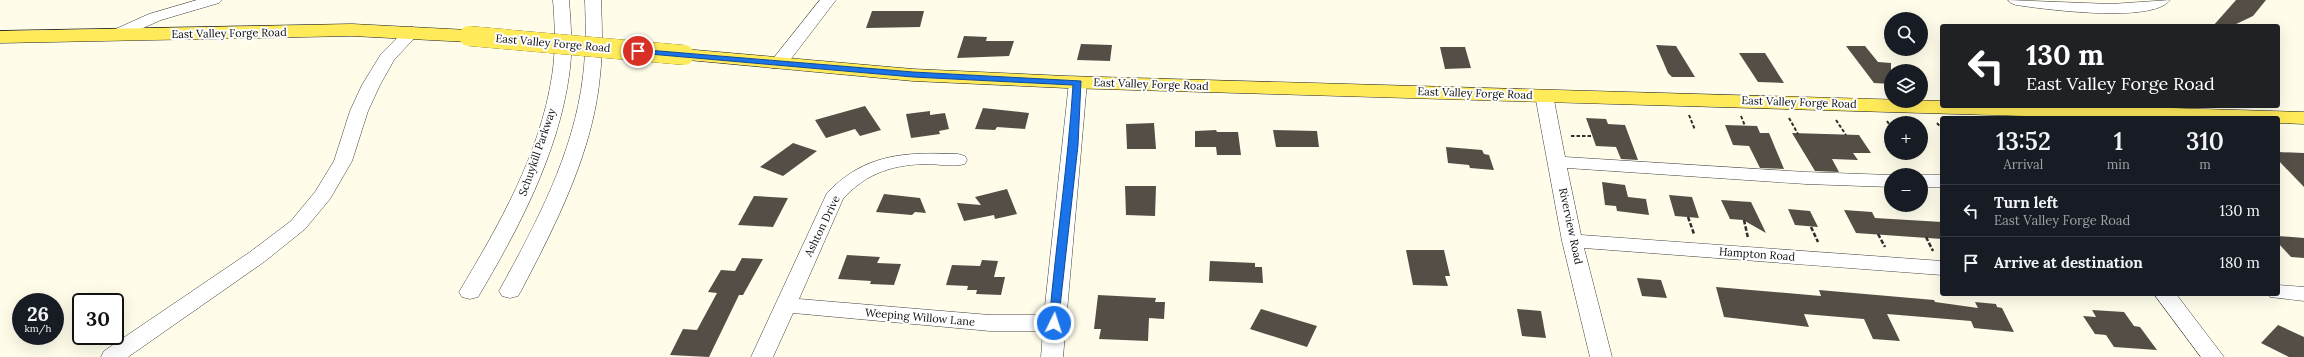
<!DOCTYPE html>
<html lang="en">
<head>
<meta charset="utf-8">
<style>
  body { margin:0; font-family:Lora,serif; background:#242831; color:#f1f3f6; height:100vh; display:flex; flex-direction:column; font-size:15px; white-space:nowrap }
  * { box-sizing:border-box; margin:0 }
  p { font-size:13px; color:#9ea1a6 }
  .icon { flex:none; width:22px; height:22px; fill:none; stroke:currentColor; stroke-width:2; stroke-linecap:round; stroke-linejoin:round }
  .map { position:relative; flex:1; overflow:hidden }
  .sheet { position:absolute; left:1940px; top:116px; width:340px; height:180px; display:flex; flex-direction:column; background:#171b24; border-radius:4px; box-shadow:0 4px 16px #0002 }
  .sheet>* { flex:none }
  .top-card { position:absolute; left:1940px; top:24px; width:340px; height:84px; border-radius:4px; box-shadow:0 4px 16px #0002; background:#202124; color:#fff; overflow:hidden }
  .fabs { position:absolute; left:1884px; top:12px; display:grid; gap:8px }
  .fabs a { display:grid; place-items:center; width:44px; height:44px; border-radius:50%; background:#171b24; box-shadow:0 4px 16px #0002; font-size:20px }
  .speed { position:absolute; left:12px; top:293px; display:flex; gap:8px; font-size:20px; font-weight:700; text-align:center }
  .speed>* { display:grid; place-content:center; width:52px; height:52px; border-radius:50%; background:#171b24; box-shadow:0 4px 16px #0002; line-height:1 }
  .speed small { font-size:10px; font-weight:400 }
  .speed .limit { border:2px solid #111; border-radius:6px; background:#fff; color:#111 }
  .pin { position:absolute; display:grid; place-items:center; width:34px; height:34px; color:#fff; margin:-17px; border:2px solid #fff; border-radius:50%; box-shadow:0 1px 4px #0007 }
  .me { position:absolute; width:44px; margin:-22px; rotate:4deg; stroke-linejoin:round; filter:drop-shadow(0 0 3px #0008) }
  .turn { display:flex; align-items:center; gap:14px; height:84px; padding:0 20px; font-size:18px }
  .turn .icon { width:52px; height:52px; stroke-width:2.5 }
  .turn b { display:block; font-size:28px; line-height:34px }
  .eta { display:flex; justify-content:space-evenly; align-items:center; height:68px; text-align:center }
  .eta b { font-size:24px; font-weight:600; line-height:28px }
  ul { padding:0; list-style:none }
  li { display:flex; align-items:center; gap:12px; height:52px; padding:0 20px; border-top:1px solid #363941 }
  li div { flex:1 }
  li b { display:block; font-size:15px }
  li em { font-style:normal }
  .map>svg:first-child { display:block }
  .building { fill:#554e47 }
  .lines { fill:none; stroke-linecap:round; stroke-linejoin:round }
  .minor-casing { stroke:#3f3f3f; stroke-width:1 }
  .major-casing { stroke:#1d1d1d; stroke-width:1 }
  .path-far1 { stroke:#2e2e2e; stroke-width:2; stroke-dasharray:3.5 2; stroke-linecap:butt }
  .path { stroke:#2e2e2e; stroke-width:2.5; stroke-dasharray:4.5 2; stroke-linecap:butt }
  .minor { fill:#fff; fill-rule:evenodd }
  .major { fill:#ffea5a; fill-rule:evenodd }
  .major-bridge-casing { stroke:#1d1d1d; stroke-width:20; stroke-linecap:butt }
  .major-bridge { stroke:#ffea5a; stroke-width:20 }
  .route { fill:#1a73e8; stroke:#114b97 }
  .labels { text-anchor:middle; dominant-baseline:central; stroke-width:4; stroke-linejoin:round; paint-order:stroke }
  .street-label { font-size:11px; fill:#0c0c0c; stroke:#fff }
</style>
</head>
<body>
<div class="map">
<svg width="2304" height="357" viewBox="0 0 2304 357">
  <rect width="100%" height="100%" fill="#fffdea"/>
  <g class="building">
    <polygon points="2236,0 2266,0 2253,16 2232,26 2213,26"/>
    <polygon points="872,11 924,11 920,27 866,28"/>
    <polygon points="964,36 987,37 986,41 1014,41 1009,56 957,58"/>
    <polygon points="1081,44 1112,45 1110,61 1077,60"/>
    <polygon points="1656,45 1676,46 1695,77 1672,77 1668,73"/>
    <polygon points="1846,46 1865,46 1878,62 1891,63 1891,84 1874,83"/>
    <polygon points="1440,47 1465,47 1471,68 1445,69"/>
    <polygon points="1739,53 1765,53 1784,83 1758,82"/>
    <polygon points="865,106 881,130 860,136 855,129 826,138 815,120"/>
    <polygon points="983,108 1029,113 1025,129 997,127 995,130 975,129"/>
    <polygon points="930,111 930,115 945,113 949,129 939,131 940,134 911,138 906,114"/>
    <polygon points="1586,118 1606,119 1608,124 1625,125 1638,160 1621,159 1616,147 1596,146"/>
    <polygon points="1154,123 1156,149 1127,149 1126,124"/>
    <polygon points="1725,125 1757,126 1760,133 1769,133 1784,169 1760,168 1749,146 1733,145"/>
    <polygon points="1216,130 1217,132 1238,132 1241,155 1217,155 1216,147 1195,147 1195,131"/>
    <polygon points="1273,130 1317,131 1319,147 1276,147"/>
    <polygon points="1792,133 1859,135 1871,153 1853,153 1858,160 1832,159 1839,172 1815,171"/>
    <polygon points="793,143 817,151 783,176 760,167"/>
    <polygon points="1446,147 1482,150 1484,154 1489,155 1494,170 1470,168 1469,165 1448,163"/>
    <polygon points="2278,152 2304,153 2304,187 2278,160"/>
    <polygon points="1602,182 1625,185 1628,197 1646,199 1649,215 1617,211 1616,206 1605,205"/>
    <polygon points="1125,186 1156,186 1155,216 1126,215"/>
    <polygon points="1007,189 1017,214 995,219 994,215 964,221 957,203 981,205 975,197"/>
    <polygon points="884,194 920,198 926,213 915,212 912,215 876,212"/>
    <polygon points="1669,195 1692,197 1699,218 1675,216"/>
    <polygon points="754,196 788,198 773,227 738,225"/>
    <polygon points="1721,200 1751,202 1766,233 1743,220 1730,219"/>
    <polygon points="1788,209 1810,211 1818,227 1795,225"/>
    <polygon points="1844,210 1872,212 1875,218 1942,222 1942,239 1856,233"/>
    <polygon points="2278,236 2304,238 2304,258 2291,257 2278,243"/>
    <polygon points="1406,250 1444,250 1450,276 1445,276 1448,286 1413,285"/>
    <polygon points="847,255 880,257 877,263 901,264 894,285 870,284 871,281 838,279"/>
    <polygon points="742,258 763,259 743,295 739,295 709,357 670,355 683,329 697,330 717,293 708,292 721,270 735,271"/>
    <polygon points="982,260 998,261 994,277 1005,277 1001,295 976,294 977,290 967,290 968,286 946,285 952,265 980,266"/>
    <polygon points="1210,261 1255,263 1255,267 1262,267 1263,283 1209,281"/>
    <polygon points="1637,278 1661,280 1667,298 1642,296"/>
    <polygon points="1716,287 1821,296 1819,290 1934,300 1935,302 1978,308 1975,302 1996,304 1997,307 2002,308 2014,332 1974,328 1971,321 1887,314 1900,341 1873,339 1864,319 1804,314 1809,327 1724,317"/>
    <polygon points="1098,295 1156,298 1155,302 1165,302 1164,319 1149,318 1148,341 1099,339 1101,329 1094,329"/>
    <polygon points="1261,309 1317,326 1307,347 1250,329"/>
    <polygon points="1517,309 1541,311 1546,338 1522,336"/>
    <polygon points="2092,310 2124,312 2134,326 2140,327 2157,350 2114,347 2106,335 2095,334 2083,316 2096,317"/>
    <polygon points="2278,325 2304,337 2304,357 2289,357 2261,343"/>
  </g>
  <g class="lines">
    <g class="minor-casing">
      <g id="minor">
        <polygon points="197,0 222,0 219,3 161,20 121,38 109,38 107,35 109,32 149,14"/>
        <path d="M553 0H569C571 26 573 50 569 76 558 154 518 230 478 297L470 299 462 297 459 292C499 225 540 154 552 76 556 50 555 25 553 0Z"/>
        <path d="M585 0H601C602 26 603 50 600 76 593 152 556 224 521 291L518 296 510 298 502 296 499 291C536 224 574 153 583 76 586 51 586 26 585 0Z"/>
        <polygon points="820,0 836,0 784,68 772,68 770,64 772,60"/>
        <path d="M2008 0 2111 4 2170 0C2153 24 2043 9 2016 5L2011 3Z"/>
        <polygon points="412,27 418,29 420,32 394,60 380,85 368,111 352,161 330,199 305,229 264,262 128,357 101,357 104,351 250,252 291,221 315,192 334,161 350,111 362,85 381,54 406,29"/>
        <path d="M1078 77 1084 78 1087 82 1063 357H1041L1043 331H990L793 313 773 357H751L827 193C865 153 906 152 958 154L965 156 967 160 965 164C954 167 942 165 931 164 895 164 867 172 843 199L799 299 990 315H1044L1069 82 1072 78Z"/>
        <polygon points="1544,90 1550,91 1553,95 1565,157 1806,172 1891,175 1891,187 1806,184 1567,168 1581,235 1942,261 1942,275 1584,248 1612,357 1590,357 1562,241 1535,95 1538,91"/>
        <rect x="1921" y="175" width="21" height="12"/>
        <polygon points="2278,285 2304,287 2304,301 2270,297 2269,294 2278,294"/>
        <polygon points="2154,294 2176,294 2224,357 2201,357"/>
      </g>
    </g>
    <g class="major-casing">
      <g id="major">
        <polygon points="352,24 469,30 476,32 478,36 476,40 469,42 352,36 0,43 0,31"/>
        <polygon points="684,49 913,69 1066,76 1942,101 1942,106 2103,106 2304,112 2304,124 2278,123 2278,118 2093,118 1066,88 913,81 677,59 674,55 677,51"/>
      </g>
    </g>
    <g class="path-far1">
      <polyline points="1689,115 1695,130"/>
      <polyline points="1741,116 1745,126"/>
      <polyline points="1789,118 1798,134"/>
      <polyline points="1836,120 1846,135"/>
      <polyline points="1887,121 1891,127"/>
      <polyline points="1937,123 1942,129"/>
      <polyline points="1571,136 1592,136"/>
    </g>
    <g class="path">
      <polyline points="1688,217 1694,234"/>
      <polyline points="1744,220 1748,238"/>
      <polyline points="1811,227 1818,242"/>
      <polyline points="1878,234 1885,247"/>
      <polyline points="1926,237 1933,251"/>
    </g>
    <use href="#minor" class="minor"/>
    <use href="#major" class="major"/>
    <g class="major-bridge-casing">
      <polyline id="major-bridge" points="469,36 684,55"/>
    </g>
    <use href="#major-bridge" class="major-bridge"/>
  </g>
  <path class="route" d="M635 49 913 72 1081 81 1078 145 1058 325 1054 327 1049 323C1056 243 1068 164 1073 85L913 77 638 53H635Z"/>
  <g class="labels">
    <g class="street-label">
      <text transform="translate(229 33) rotate(-1)">East Valley Forge Road</text>
      <text transform="translate(553 43) rotate(5)">East Valley Forge Road</text>
      <text transform="translate(1151 84) rotate(2)">East Valley Forge Road</text>
      <text transform="translate(1475 93) rotate(2)">East Valley Forge Road</text>
      <text transform="translate(1799 102) rotate(2)">East Valley Forge Road</text>
      <text transform="translate(537 152) rotate(-71)">Schuykill Parkway</text>
      <text transform="translate(822 226) rotate(-64)">Ashton Drive</text>
      <text transform="translate(1571 226) rotate(78)">Riverview Road</text>
      <text transform="translate(1757 254) rotate(4)">Hampton Road</text>
      <text transform="translate(920 317) rotate(5)">Weeping Willow Lane</text>
    </g>
  </g>
</svg>
<div class="fabs">
<a><svg class="icon" aria-label="search" viewBox="0 0 24 24"><circle cx="10" cy="10" r="6"/><path d="M15 15l6 6"/></svg></a>
<a><svg class="icon" aria-label="layers" viewBox="0 0 24 24"><path d="M12 4l9 5-9 5-9-5zM3 14l9 5 9-5"/></svg></a>
<a>+</a>
<a>−</a>
</div>
<div class="speed"><div>26<small>km/h</small></div><div class="limit">30</div></div>
<div class="pin" style="left:638px;top:51px;background:#d93025"><svg class="icon" aria-label="arrive" viewBox="0 0 24 24"><path d="M6 21V4h12l-3 4 3 4H6"/></svg></div>
<svg class="me" style="left:1054px;top:323px" viewBox="-20 -20 40 40"><circle r="17" fill="#1a73e8" stroke="#fff" stroke-width="3"/><path d="M0-11L8 9 0 5-8 9z" fill="#fff"/></svg>
<div class="top-card">
<div class="turn"><svg class="icon" aria-label="left" viewBox="0 0 24 24"><path d="M17 20v-9H6M10 6l-5 5 5 5"/></svg><div><b>130 m</b>East Valley Forge Road</div></div>
</div>
<section class="sheet">
<div class="eta">
<div><b>13:52</b><p>Arrival</p></div>
<div><b>1</b><p>min</p></div>
<div><b>310</b><p>m</p></div>
</div>
<ul>
<li><svg class="icon" aria-label="left" viewBox="0 0 24 24"><path d="M17 20v-9H6M10 6l-5 5 5 5"/></svg><div><b>Turn left</b><p>East Valley Forge Road</p></div><em>130 m</em></li>
<li><svg class="icon" aria-label="arrive" viewBox="0 0 24 24"><path d="M6 21V4h12l-3 4 3 4H6"/></svg><div><b>Arrive at destination</b></div><em>180 m</em></li>
</ul>
</section>
</div>
</body>
</html>
